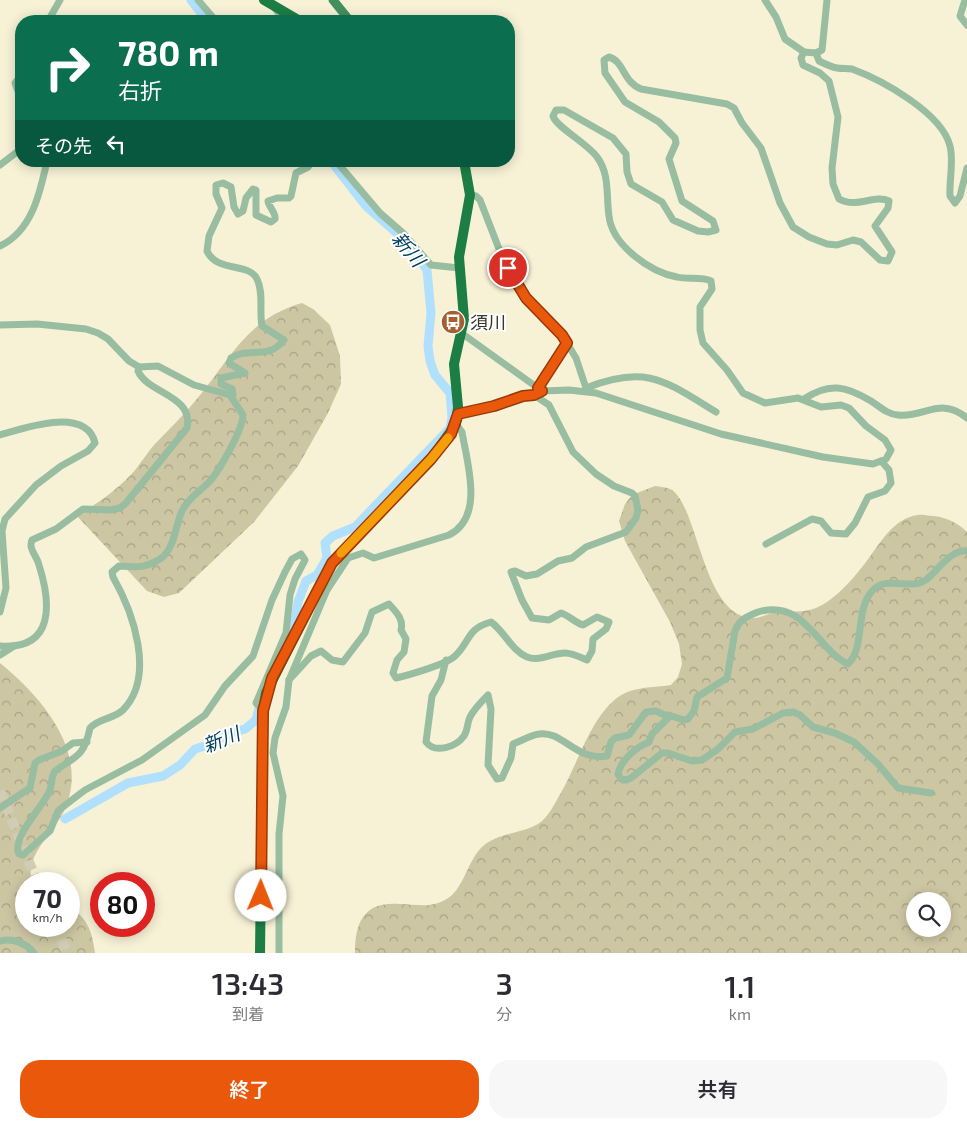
<!DOCTYPE html>
<html lang="ja">
<head>
<meta charset="utf-8">
<style>
  body { margin:0; font-family:"Exo 2","Noto Sans JP",sans-serif; background:#f7f7f7; color:#2b2b33; height:100vh; display:flex; flex-direction:column; font-size:19px; white-space:nowrap }
  * { box-sizing:border-box; margin:0 }
  p { font-size:16px; color:#7c7c81 }
  .icon { flex:none; width:28px; height:28px; fill:none; stroke:currentColor; stroke-width:2; stroke-linecap:round; stroke-linejoin:round }
  .map { position:relative; height:953px; overflow:hidden }
  .sheet { display:flex; flex-direction:column; background:#fff; flex:1 }
  .sheet>* { flex:none }
  .top-card { position:absolute; left:15px; top:15px; width:500px; height:152px; border-radius:20px; box-shadow:0 2px 12px #0003; background:#0b6e4f; color:#fff; overflow:hidden }
  .fabs { position:absolute; left:906px; top:892px; display:grid; gap:10px }
  .fabs a { display:grid; place-items:center; width:45px; height:45px; border-radius:50%; background:#fff; box-shadow:0 2px 12px #0003; font-size:25px }
  .speed { position:absolute; left:15px; top:872px; display:flex; gap:10px; font-size:25px; font-weight:700; text-align:center }
  .speed>* { display:grid; place-content:center; width:65px; height:65px; border-radius:50%; background:#fff; box-shadow:0 2px 12px #0003; line-height:1 }
  .speed small { font-size:12px; font-weight:400 }
  .speed .limit { border:8px solid #d22; background:#fff; color:#111 }
  .pin { position:absolute; display:grid; place-items:center; width:42px; height:42px; color:#fff; margin:-21px; border:2px solid #fff; border-radius:50%; box-shadow:0 1px 5px #0007 }
  .me { position:absolute; width:55px; margin:-28px; rotate:1deg; stroke-linejoin:round; filter:drop-shadow(0 0 4px #0008) }
  .turn { display:flex; align-items:center; gap:18px; height:105px; padding:0 20px; font-size:22px }
  .turn .icon { width:65px; height:65px; stroke-width:2.5 }
  .turn b { display:block; font-size:35px; line-height:42px }
  .then { display:flex; align-items:center; height:48px; padding:0 20px; background:#0003; gap:10px; font-size:19px }
  .eta { display:flex; justify-content:space-evenly; align-items:center; height:85px; text-align:center }
  .eta b { font-size:30px; font-weight:600; line-height:35px }
  .cta { display:flex; gap:10px; margin-top:auto; padding:10px 20px }
  .cta a { flex:1; height:58px; border-radius:20px; background:#ea580c; color:#fff; font-size:20px; font-weight:600; line-height:58px; text-align:center }
  .cta a+a { background:#f7f7f7; color:#2b2b33 }
  .map>svg:first-child { display:block }
  .forest { fill:url(#forest-crowns); fill-rule:evenodd }
  .lines { fill:none; stroke-linecap:round; stroke-linejoin:round }
  .river { stroke:#b0e0fe; stroke-width:9 }
  .highway-tunnel { stroke:#d1cdb4; stroke-width:10; stroke-dasharray:10 5; stroke-linecap:butt }
  .minor { stroke:#98bda1; stroke-width:7 }
  .major { stroke:#458f5e; stroke-width:9 }
  .highway { stroke:#1c7e45; stroke-width:10 }
  .route-casing { stroke:#983908; stroke-width:12 }
  .route { stroke:#ea580c; stroke-width:9 }
  .slow { stroke:#f59e0b; stroke-width:9 }
  .labels { text-anchor:middle; dominant-baseline:central; stroke-width:4; stroke-linejoin:round; paint-order:stroke }
  .poi-label { font-size:18px; fill:#39372c; stroke:#fff; text-anchor:start }
  .water-label { font-size:19px; font-style:italic; fill:#00405d; stroke:#fff }
</style>
</head>
<body>
<div class="map">
<svg width="967" height="953" viewBox="0 0 967 953">
  <defs>
    <pattern id="forest-crowns" width="20" height="18" patternUnits="userSpaceOnUse" patternTransform="scale(1.25)"><rect width="20" height="18" fill="#cdc6a3"/><path d="M2 6a3 3 0 1 1 6 0M12 15a3 3 0 1 1 6 0" fill="none" stroke="#a7a285"/></pattern>
  </defs>
  <rect width="100%" height="100%" fill="#f7f2d6"/>
  <g class="forest">
    <path d="M302 303 313 309 330 325 340 356 341 384 328 413 298 466 254 522 179 593 164 597 147 591 77 516C98 503 120 488 136 469 142 461 148 452 154 445 168 430 183 416 196 400 231 359 246 319 302 303Z"/>
    <path d="M655 486C660 487 666 487 670 489 699 503 702 622 756 618 763 617 771 612 778 612 791 611 804 613 816 608 835 600 854 578 866 562 879 545 893 518 918 515 923 514 929 516 933 516 946 517 958 523 967 532V953H355C355 922 364 901 400 904 414 904 427 908 441 902 464 893 465 865 481 848 497 831 525 835 542 821 551 813 557 799 563 789 580 759 595 703 630 691 642 687 658 687 671 685L678 677 682 664 679 644 670 622 625 541 619 521 625 504 632 495ZM915 901H942V929H915Z"/>
    <path d="M0 663C43 698 92 755 63 813 52 835 22 858 33 884H26V926H69V907C88 918 92 931 95 953H0Z"/>
  </g>
  <g class="lines">
    <g class="river">
      <polyline points="191,0 207,21"/>
      <polyline points="285,642 295,620 298,602 306,581 317,575 327,558 325,543 333,536 355,527 450,428 452,418 450,393 435,375 430,361 428,346 431,313 427,270 405,240 366,206 331,161"/>
      <polyline points="65,819 128,783 163,776 180,765 195,749 211,744 231,733 245,729 256,720 261,700"/>
    </g>
    <g class="highway-tunnel">
      <polyline points="0,791 38,884"/>
      <polyline points="56,926 67,953"/>
    </g>
    <g class="minor">
      <polyline points="198,0 216,21"/>
      <polyline points="765,0 776,17 785,39 804,52 816,53 822,50 827,0"/>
      <polyline points="965,0 960,16 967,25"/>
      <polyline points="274,7 284,21"/>
      <polyline points="48,21 60,0"/>
      <path d="M816 53 819 61C825 64 831 67 837 68 842 69 848 68 852 69 882 80 942 113 950 146 954 162 949 180 950 196L955 203 960 196 967 168"/>
      <polyline points="21,75 15,83 21,99"/>
      <polyline points="336,161 380,213 404,234 431,265 459,268"/>
      <polyline points="0,165 21,149"/>
      <polyline points="470,195 476,196 480,200 501,254 515,282 526,298 562,335 576,358 587,391"/>
      <path d="M0 246C32 231 40 193 47 161"/>
      <path d="M0 325 37 324 86 329 98 333 108 339 129 361 139 367 158 366 194 385 230 395 243 415C243 429 220 469 211 480 202 490 187 499 182 511 175 526 175 549 160 559 144 569 135 567 119 566L112 572 113 577C133 612 156 676 123 710 114 719 99 718 90 728 84 757 76 756 55 771 51 777 52 783 50 790 44 806 11 837 19 854L23 855 50 831 58 811 64 806 85 790 142 760 205 715 225 686 253 656 272 600 285 572 292 559 301 554 305 560 295 579 290 595 286 633 256 703 263 711"/>
      <path d="M460 332 542 391 569 390 596 393 721 434 823 457 873 464 886 459 891 450 885 440 866 426 849 408 841 405 821 407 798 398 765 403 743 393 727 370 703 343 700 330V307L712 289 711 281C701 276 687 280 677 277 650 272 612 245 609 216 606 196 610 174 597 157 587 143 556 127 553 116L556 110H564L613 138 626 154 627 172 631 184 662 202 673 220 698 231 708 232 716 230 713 221 682 201 669 159 676 143 675 138 659 122 625 102 605 73 604 60 609 57C624 61 623 82 641 89L727 104 734 108 742 123 761 148 780 203 793 227 809 237 827 244 837 245 853 240 861 242 880 260 888 261 892 252 875 226 888 208 889 201C874 194 857 209 839 199L833 184 832 168 838 117 829 81 820 73 803 65 801 58 804 52"/>
      <polyline points="538,388 567,343"/>
      <path d="M586 388C647 364 665 381 716 412"/>
      <path d="M230 395H233L232 389 221 384V378L245 373 229 363 231 358C249 346 268 361 284 340L262 326C259 311 264 293 257 279 249 262 217 273 207 251L209 236 222 208 216 194V185L223 183 231 187 234 207 238 214 243 211 246 198 253 189 256 190V215L271 222 275 219C276 212 269 208 268 201L277 198H289L291 196 296 173 308 167 312 161"/>
      <path d="M804 399C829 382 846 386 871 401 880 407 887 414 898 415 925 418 940 396 967 418"/>
      <polyline points="458,414 494,406 523,395 538,394"/>
      <path d="M0 435C24 428 86 406 95 443L88 451 61 466 36 485 5 519 2 531 6 588 0 612"/>
      <polyline points="766,544 812,519 821,521 831,533 846,534 855,523 868,497 885,491 891,483 889,470 882,462"/>
      <path d="M0 646C55 650 51 603 39 565 37 556 28 549 32 540L56 529 83 509 111 510 120 508 126 503 187 428C194 395 148 394 138 371L139 367"/>
      <polyline points="0,655 14,646"/>
      <path d="M446 660 441 680 432 696 426 742C435 754 456 747 464 736 468 730 467 723 470 717 474 709 482 701 488 695L491 709 488 765 497 779 502 778 511 758 513 744C521 741 531 735 539 734 562 730 577 762 607 756L611 742 615 738 629 735 646 712 656 711 669 717 668 715 684 720 688 719 694 711 697 697 727 678 735 631C739 620 747 616 758 612 805 598 816 649 848 664 865 649 855 610 872 591 887 574 911 592 927 579 938 570 951 549 967 551"/>
      <path d="M289 680 311 656 321 651 332 660 343 662 365 633 372 612 389 604C396 612 404 619 401 630L406 639 404 652 397 660 393 673 396 678C409 675 447 664 455 656 471 641 466 629 491 622 504 631 512 651 527 657 540 662 551 653 565 653 572 653 580 657 587 660L592 651 593 639 606 629 609 622 597 617 583 625C574 622 570 616 561 613L549 620 532 618 522 600 511 572 515 571 526 576 537 574 558 561 572 558 586 547 626 532 636 518 638 510 635 496 632 493 614 486 596 474 573 452 549 405 534 395"/>
      <path d="M669 717 652 734 649 742C637 747 621 759 618 774L621 779 626 780 631 778 662 753H668L692 761 702 760 718 749 735 732 753 729 783 713 793 712 800 715 813 727 835 733 854 742 878 764 898 788 931 793"/>
      <polyline points="0,808 30,788 35,763 39,760 62,751 73,743 87,742"/>
      <path d="M0 941C13 938 26 943 34 953"/>
      <path d="M279 953V834L283 796 273 753 275 738 286 707 289 680 327 590 348 558 363 553 374 558 449 535C485 517 467 463 462 432L456 424"/>
    </g>
    <polyline class="major" points="333,0 350,21"/>
    <g class="highway">
      <polyline points="264,0 300,21"/>
      <polyline points="260,953 263,711 266,693 332,563 431,459 456,424 458,407 454,364 464,319 459,257 470,195 464,161"/>
    </g>
  </g>
  <g class="lines">
    <g class="route-casing">
      <polyline id="route" points="261,896 263,711 272,678 332,563 431,459 451,434 458,414 494,406 523,396 534,395 542,391 538,388 567,343 562,335 526,298 508,268"/>
    </g>
    <use href="#route" class="route"/>
    <polyline class="slow" points="341,553 431,459 448,438"/>
  </g>
  <defs>
    <g id="bus-disc" transform="scale(1.25)"><circle r="9.5" fill="#a46030" stroke="#fff"/><path d="M-5-6H5V4H4V6H2V4H-2V6H-4V4H-5ZM-3.5-4V0h7V-4ZM-3.5 1.2v1.5H-2V1.2ZM2 1.2v1.5H3.5V1.2Z" fill="#fff"/></g>
  </defs>
  <g fill-rule="evenodd">
    <use href="#bus-disc" x="453" y="322"/>
  </g>
  <g class="labels">
    <g class="poi-label">
      <text x="470" y="322">須川</text>
    </g>
    <g class="water-label">
      <text transform="translate(409 249) rotate(50)">新川</text>
      <text transform="translate(221 739) rotate(-22)">新川</text>
    </g>
  </g>
</svg>
<div class="fabs">
<a><svg class="icon" aria-label="search" viewBox="0 0 24 24"><circle cx="10" cy="10" r="6"/><path d="M15 15l6 6"/></svg></a>
</div>
<div class="speed"><div>70<small>km/h</small></div><div class="limit">80</div></div>
<div class="pin" style="left:508px;top:268px;background:#d93025"><svg class="icon" aria-label="arrive" viewBox="0 0 24 24"><path d="M6 21V4h12l-3 4 3 4H6"/></svg></div>
<svg class="me" style="left:261px;top:896px" viewBox="-20 -20 40 40"><circle r="19" fill="#fff"/><path d="M0-13L10 11 0 6-10 11z" fill="#ea580c"/></svg>
<div class="top-card">
<div class="turn"><svg class="icon" aria-label="right" viewBox="0 0 24 24"><path d="M7 20v-9h11M14 6l5 5-5 5"/></svg><div><b>780 m</b>右折</div></div>
<div class="then">その先<svg class="icon" aria-label="left" viewBox="0 0 24 24"><path d="M17 20v-9H6M10 6l-5 5 5 5"/></svg></div>
</div>
</div>
<section class="sheet">
<div class="eta">
<div><b>13:43</b><p>到着</p></div>
<div><b>3</b><p>分</p></div>
<div><b>1.1</b><p>km</p></div>
</div>
<div class="cta"><a>終了</a><a>共有</a></div>
</section>
</body>
</html>
